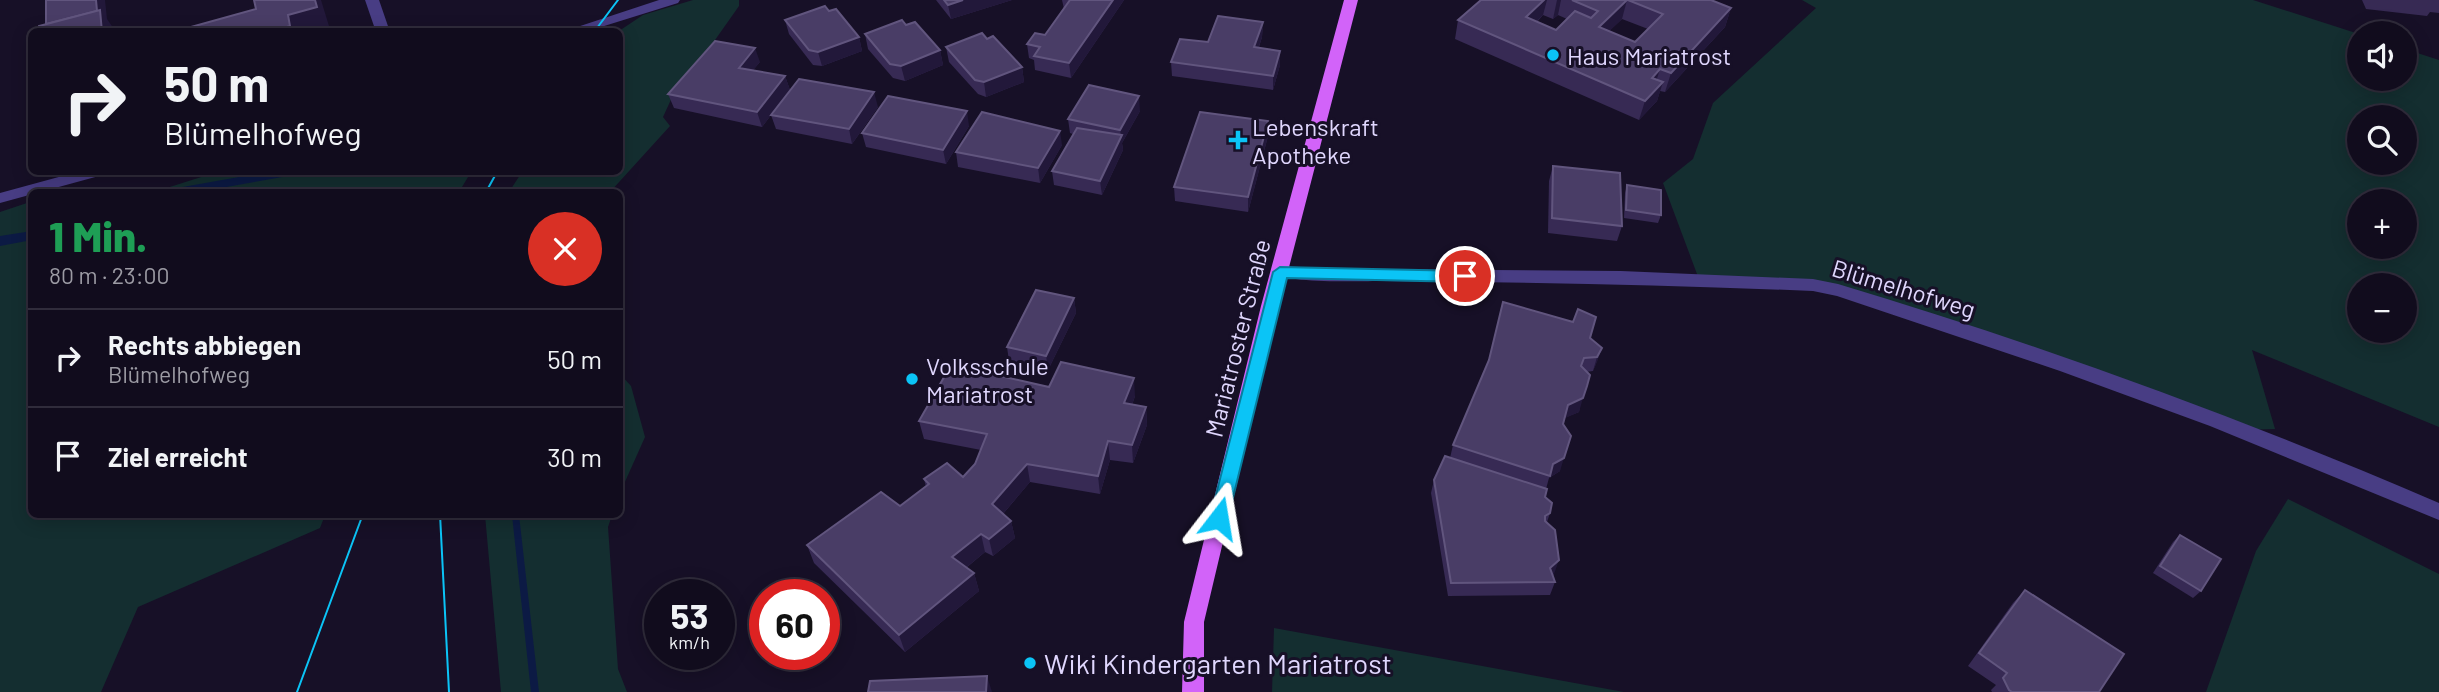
<!DOCTYPE html>
<html lang="de">
<head>
<meta charset="utf-8">
<style>
  body { margin:0; font-family:Barlow,sans-serif; background:#1e1a2a; color:#f1f3f6; height:100vh; display:flex; flex-direction:column; font-size:26px; white-space:nowrap }
  * { box-sizing:border-box; margin:0 }
  p { font-size:23px; color:#9c9ba4 }
  .icon { flex:none; width:38px; height:38px; fill:none; stroke:currentColor; stroke-width:2; stroke-linecap:round; stroke-linejoin:round }
  .map { position:relative; flex:1; overflow:hidden }
  .panel { position:absolute; left:28px; top:189px; width:595px; height:329px; display:flex; flex-direction:column; background:#110c1d; border-radius:10px; box-shadow:0 4px 18px #0003,0 0 0 2px #302c3b }
  .panel>* { flex:none }
  .hud { position:absolute; left:28px; top:28px; width:595px; height:147px; border-radius:10px; box-shadow:0 4px 18px #0003,0 0 0 2px #302c3b; background:#110c1d; color:#f1f3f6; overflow:hidden }
  .controls { position:absolute; left:2347px; top:21px; display:grid; gap:14px }
  .controls a { display:grid; place-items:center; width:70px; height:70px; border-radius:50%; background:#110c1d; box-shadow:0 4px 18px #0003,0 0 0 2px #302c3b; font-size:35px }
  .speed { position:absolute; left:644px; top:579px; display:flex; gap:14px; font-size:35px; font-weight:700; text-align:center }
  .speed>* { display:grid; place-content:center; width:91px; height:91px; border-radius:50%; background:#110c1d; box-shadow:0 4px 18px #0003,0 0 0 2px #302c3b; line-height:1 }
  .speed small { font-size:18px; font-weight:400 }
  .speed .limit { border:10px solid #d22; background:#fff; color:#111 }
  .pin { position:absolute; display:grid; place-items:center; width:60px; height:60px; color:#fff; margin:-30px; border:4px solid #fff; border-radius:50%; box-shadow:0 2px 7px #0007 }
  .me { position:absolute; width:77px; margin:-38px; rotate:14deg; stroke-linejoin:round; filter:drop-shadow(0 0 5px #0008) }
  .turn { display:flex; align-items:center; gap:24px; height:147px; padding:0 21px; font-size:32px }
  .turn .icon { width:91px; height:91px; stroke-width:2.5 }
  .turn b { display:block; font-size:49px; line-height:60px }
  .round { display:grid; place-items:center; flex:none; width:74px; height:74px; border-radius:37px; background:#1e1a2a }
  .head { display:flex; align-items:center; justify-content:space-between; height:119px; padding:0 21px }
  h1 { font-size:42px; font-weight:800; line-height:52px; color:#1e9e55 }
  ul { padding:0; list-style:none }
  li { display:flex; align-items:center; gap:21px; height:98px; padding:0 21px; border-top:2px solid #302c3b }
  li div { flex:1 }
  li b { display:block; font-size:26px }
  li em { font-style:normal }
  .map>svg:first-child { display:block }
  .green { fill:#142e30; fill-rule:evenodd }
  .water { fill:#0c1a44 }
  .lines { fill:none; stroke-linecap:round; stroke-linejoin:round }
  .stream { fill:#0c1a44; fill-rule:evenodd }
  .minor { fill:#483d84; fill-rule:evenodd }
  .major { fill:#d263f9; fill-rule:evenodd }
  .tram { stroke:#0bc4f6; stroke-width:2 }
  .wall { fill:#372a54; fill-rule:evenodd }
  .shaded-wall { fill:#22183a }
  .building { fill:#493d66; stroke:#61557e; stroke-width:2 }
  .route { fill:#0bc4f6; stroke:#077fa0; stroke-width:2 }
  .poi-dot { fill:#0bc4f6; stroke:#171027; stroke-width:2.5 }
  .labels { text-anchor:middle; dominant-baseline:central; stroke-width:6; stroke-linejoin:round; paint-order:stroke }
  .poi-label { font-size:24px; fill:#e0d7fe; stroke:#171027; text-anchor:start }
  .street-label { font-size:24px; fill:#e0d7fe; stroke:#171027 }
  .near-poi-label { font-size:28px; fill:#e0d7fe; stroke:#171027; text-anchor:start }
</style>
</head>
<body>
<div class="map">
<svg width="2439" height="692" viewBox="0 0 2439 692">
  <rect width="100%" height="100%" fill="#171027"/>
  <g class="green">
    <polygon points="693,0 739,0 739,6 715,40 680,80 663,117 670,126 610,192 509,192 522,172 620,172 619,31 643,15"/>
    <path d="M1802 0H2253L2359 34V79H2404L2405 49 2439 60V427L2252 350 2275 429 2242 430 1838 290 1700 282 1663 183 1693 159 1713 103 1816 8ZM2359 117H2404V163H2359ZM2359 201H2404V247H2359ZM2359 285H2404V331H2359Z"/>
    <polygon points="217,172 471,172 459,192 154,192"/>
    <polygon points="30,202 32,514 325,515 320,528 138,607 101,692 0,692 0,212"/>
    <polygon points="620,374 631,386 645,437 620,493"/>
    <polygon points="2288,499 2439,574 2439,692 2206,692 2256,551"/>
    <polygon points="485,515 612,515 608,527 618,669 627,692 501,692"/>
    <polygon points="1274,628 1624,692 1272,692"/>
  </g>
  <polygon class="water" points="512,515 519,515 539,692 531,692"/>
  <g class="lines">
    <g class="stream">
      <polygon points="268,172 294,172 288,176 198,192 171,192 177,188"/>
      <polygon points="32,231 32,240 0,246 0,236"/>
    </g>
    <g class="minor">
      <polygon points="365,0 379,0 390,32 376,32"/>
      <polygon points="659,0 680,0 678,3 585,32 562,32"/>
      <polygon points="77,172 102,172 99,176 0,203 0,193"/>
      <path d="M1281 266 1339 269 1621 271 1813 279 1838 284C2042 345 2244 419 2439 503V520L2210 426 2060 371 1837 296 1813 291C1669 285 1526 282 1382 281 1364 281 1281 284 1273 272Z"/>
    </g>
    <polygon class="major" points="1344,0 1358,0 1279,306 1204,622 1204,692 1182,692 1184,622 1261,306"/>
    <g class="tram">
      <polyline points="594,32 618,0"/>
      <polyline points="486,192 497,172"/>
      <polyline points="440,514 449,692"/>
      <polyline points="297,692 363,514"/>
    </g>
  </g>
  <g class="wall">
    <polygon points="936,0 1012,0 951,19"/>
    <polygon points="1062,0 1124,0 1071,78 1035,70 1034,60 1029,58 1027,44 1045,35 1064,9"/>
    <path d="M1481 0H1711L1731 8 1725 27 1665 92 1660 91 1657 101 1639 120 1455 39 1458 20ZM1543 15 1553 19 1558 15 1567 19 1556 30 1537 22ZM1622 19 1648 29 1635 42 1609 31Z"/>
    <polygon points="2362,0 2439,0 2439,13 2430,12 2427,16 2366,9"/>
    <polygon points="829,11 859,37 862,51 822,66 813,65 789,34 785,20"/>
    <polygon points="1263,22 1262,37 1259,47 1280,65 1273,90 1172,76 1171,62 1208,42"/>
    <polygon points="906,25 940,50 943,65 905,81 893,78 868,49 865,34"/>
    <polygon points="987,39 1022,67 1024,82 986,97 978,94 949,62 946,47"/>
    <polygon points="760,62 753,70 785,76 790,90 762,127 674,108 668,94"/>
    <polygon points="878,107 852,144 776,129 771,115"/>
    <polygon points="1140,111 1122,143 1123,150 1102,195 1054,185 1052,171 1073,134 1070,133 1068,119"/>
    <polygon points="1268,121 1268,136 1248,212 1175,201 1174,187"/>
    <polygon points="969,126 946,164 866,147 862,133"/>
    <polygon points="1062,145 1040,183 958,167 956,152"/>
    <polygon points="1553,166 1622,226 1617,241 1548,233 1549,181"/>
    <polygon points="1627,185 1661,215 1658,223 1624,218 1625,193"/>
    <polygon points="1074,298 1076,313 1048,370 1009,361 1007,347"/>
    <polygon points="1590,338 1602,348 1593,371 1586,372 1579,412 1564,418 1563,424 1560,471 1549,478 1546,489 1545,497 1550,513 1547,522 1554,574 1553,575 1555,582 1550,595 1448,596 1431,493 1434,480 1450,458 1453,445"/>
    <polygon points="1049,387 1135,396 1132,405 1146,407 1147,425 1133,463 1110,460 1100,494 1030,482 1003,514 1011,521 1015,538 993,556 985,552 966,568 974,573 979,591 905,652 814,563 807,545 900,506 926,487 924,479 963,477 975,464 981,450 924,439 919,421"/>
    <polygon points="2180,535 2201,591 2193,598 2153,573 2173,542"/>
    <polygon points="2025,590 2099,692 1992,692 1991,690 1996,685 1968,666 2013,603"/>
  </g>
  <g class="shaded-wall">
    <polygon points="96,0 105,0 107,19 114,29 114,32 102,32 97,12"/>
    <polygon points="315,0 321,0 329,26 309,32 271,32 288,15"/>
    <polygon points="963,0 1012,0 951,19 948,5"/>
    <polygon points="1113,0 1124,0 1071,78 1069,63"/>
    <polygon points="1544,0 1547,0 1543,15 1522,36 1526,17"/>
    <polygon points="1557,0 1561,0 1558,15 1553,19"/>
    <polygon points="1627,0 1622,19 1594,46 1599,27"/>
    <polygon points="1731,8 1725,27 1665,92 1671,73"/>
    <polygon points="1263,22 1262,37 1254,61 1254,47"/>
    <polygon points="859,37 862,51 822,66 818,52"/>
    <polygon points="755,48 760,62 743,82 739,68"/>
    <polygon points="940,50 943,65 905,81 901,66"/>
    <polygon points="1280,51 1280,65 1273,90 1273,76"/>
    <polygon points="1022,67 1024,82 986,97 984,82"/>
    <polygon points="1660,69 1654,88 1652,78"/>
    <polygon points="785,76 790,90 762,127 757,112"/>
    <polygon points="1663,82 1657,101 1639,120 1645,101"/>
    <polygon points="874,92 878,107 852,144 849,129"/>
    <polygon points="1139,96 1140,111 1122,143 1123,150 1102,195 1100,181 1121,137 1120,130"/>
    <polygon points="967,111 969,126 946,164 943,150"/>
    <polygon points="1268,121 1268,136 1248,212 1248,197"/>
    <polygon points="1060,131 1062,145 1040,183 1038,168"/>
    <polygon points="1074,298 1076,313 1048,370 1046,356"/>
    <polygon points="1602,348 1597,362 1593,371 1597,357"/>
    <polygon points="1134,378 1135,396 1126,422 1124,403"/>
    <polygon points="1583,398 1579,412 1563,419 1568,405"/>
    <polygon points="1146,407 1147,425 1133,463 1132,445"/>
    <polygon points="1108,441 1110,460 1100,494 1098,476"/>
    <polygon points="1564,458 1560,471 1549,478 1553,464"/>
    <polygon points="1027,464 1030,482 996,522 992,504"/>
    <polygon points="1011,521 1015,538 993,556 989,539"/>
    <polygon points="981,534 985,552 957,575 952,557"/>
    <polygon points="1559,560 1554,574 1546,581 1550,568"/>
    <polygon points="974,573 979,591 905,652 899,635"/>
    <polygon points="987,676 992,692 986,692"/>
  </g>
  <g class="building">
    <polygon points="46,0 96,0 97,11 46,24"/>
    <polygon points="254,0 315,0 317,7 288,15 290,26 271,32 173,32 256,9"/>
    <polygon points="944,0 963,0 948,5"/>
    <polygon points="1070,0 1113,0 1069,63 1034,56 1040,47 1027,44 1035,33 1045,35"/>
    <polygon points="1481,0 1544,0 1526,17 1556,30 1575,11 1591,18 1598,11 1572,0 1627,0 1599,27 1635,42 1663,14 1628,0 1711,0 1731,8 1671,73 1660,69 1652,78 1663,82 1645,101 1458,20"/>
    <polygon points="825,6 829,11 836,9 859,37 818,52 809,50 785,20"/>
    <polygon points="100,10 102,32 39,32 39,26"/>
    <polygon points="1218,16 1263,22 1254,47 1280,51 1273,76 1171,62 1180,39 1208,42"/>
    <polygon points="902,20 906,25 915,22 940,50 901,66 890,64 865,34"/>
    <polygon points="982,33 987,39 993,36 1022,67 984,82 975,80 946,47"/>
    <polygon points="715,41 755,48 739,68 785,76 757,112 668,94"/>
    <polygon points="799,79 874,92 849,129 771,115"/>
    <polygon points="1089,85 1139,96 1120,130 1068,119"/>
    <polygon points="888,96 967,111 943,150 862,133"/>
    <polygon points="982,112 1060,131 1038,168 956,152"/>
    <polygon points="1200,112 1268,121 1248,197 1174,187"/>
    <polygon points="1077,128 1122,135 1100,181 1052,171"/>
    <polygon points="1553,166 1620,173 1622,226 1552,218"/>
    <polygon points="1627,185 1661,190 1661,215 1626,210"/>
    <polygon points="1036,290 1074,298 1046,356 1007,347"/>
    <polygon points="1503,302 1573,322 1578,309 1596,317 1590,338 1602,348 1597,357 1584,358 1581,366 1590,375 1587,386 1583,398 1568,405 1563,424 1571,436 1564,458 1553,464 1550,476 1453,445 1489,360"/>
    <polygon points="1061,362 1134,378 1124,403 1146,407 1132,445 1108,441 1098,476 1027,464 992,504 1011,521 989,539 981,534 952,557 974,573 899,635 807,545 881,492 900,506 929,484 924,479 947,463 963,477 975,464 987,434 919,421 951,365 1049,387"/>
    <polygon points="1445,456 1547,489 1545,497 1552,503 1550,513 1545,516 1545,521 1555,530 1559,560 1550,568 1555,582 1451,583 1434,480"/>
    <polygon points="2180,535 2221,559 2201,591 2160,566"/>
    <polygon points="2025,590 2124,654 2099,692 2012,692 2009,690 2003,678 2007,673 1979,653"/>
    <polygon points="987,676 986,692 868,692 870,681"/>
  </g>
  <polygon class="route" points="1280,267 1465,271 1472,276 1465,282 1287,278 1228,518 1225,523 1219,525 1213,523 1210,518 1273,272"/>
  <g class="poi-dot">
    <circle cx="1553" cy="55" r="7"/>
    <path d="M1234.5 129.5h7v7h7v7h-7v7h-7v-7h-7v-7h7z"/>
    <circle cx="912" cy="379" r="7"/>
    <circle cx="1030" cy="663" r="7"/>
  </g>
  <g class="labels">
    <g class="poi-label">
      <text x="1567" y="55">Haus Mariatrost</text>
      <text x="1252" y="126">Lebenskraft<tspan x="1252" dy="28">Apotheke</tspan></text>
      <text x="926" y="365">Volksschule<tspan x="926" dy="28">Mariatrost</tspan></text>
    </g>
    <g class="street-label">
      <text transform="translate(1904 288) rotate(17)">Blümelhofweg</text>
      <text transform="translate(1237 338) rotate(-76)">Mariatroster Straße</text>
    </g>
    <g class="near-poi-label">
      <text x="1044" y="663">Wiki Kindergarten Mariatrost</text>
    </g>
  </g>
</svg>
<div class="controls">
<a><svg class="icon" aria-label="sound" viewBox="0 0 24 24"><path d="M4 9h4l5-4v14l-5-4H4zM17 9q2 3 0 6"/></svg></a>
<a><svg class="icon" aria-label="search" viewBox="0 0 24 24"><circle cx="10" cy="10" r="6"/><path d="M15 15l6 6"/></svg></a>
<a>+</a>
<a>−</a>
</div>
<div class="speed"><div>53<small>km/h</small></div><div class="limit">60</div></div>
<div class="pin" style="left:1465px;top:276px;background:#d93025"><svg class="icon" aria-label="arrive" viewBox="0 0 24 24"><path d="M6 21V4h12l-3 4 3 4H6"/></svg></div>
<svg class="me" style="left:1219px;top:518px" viewBox="-20 -20 40 40"><path d="M0-17L14 15 0 8-14 15z" fill="#0bc4f6" stroke="#fff" stroke-width="4"/></svg>
<div class="hud">
<div class="turn"><svg class="icon" aria-label="right" viewBox="0 0 24 24"><path d="M7 20v-9h11M14 6l5 5-5 5"/></svg><div><b>50 m</b>Blümelhofweg</div></div>
</div>
<section class="panel">
<div class="head"><div><h1>1 Min.</h1><p>80 m · 23:00</p></div><a class="round" style="background:#d93025;color:#fff"><svg class="icon" aria-label="close" viewBox="0 0 24 24"><path d="M6 6l12 12M18 6L6 18"/></svg></a></div>
<ul>
<li><svg class="icon" aria-label="right" viewBox="0 0 24 24"><path d="M7 20v-9h11M14 6l5 5-5 5"/></svg><div><b>Rechts abbiegen</b><p>Blümelhofweg</p></div><em>50 m</em></li>
<li><svg class="icon" aria-label="arrive" viewBox="0 0 24 24"><path d="M6 21V4h12l-3 4 3 4H6"/></svg><div><b>Ziel erreicht</b></div><em>30 m</em></li>
</ul>
</section>
</div>
</body>
</html>
